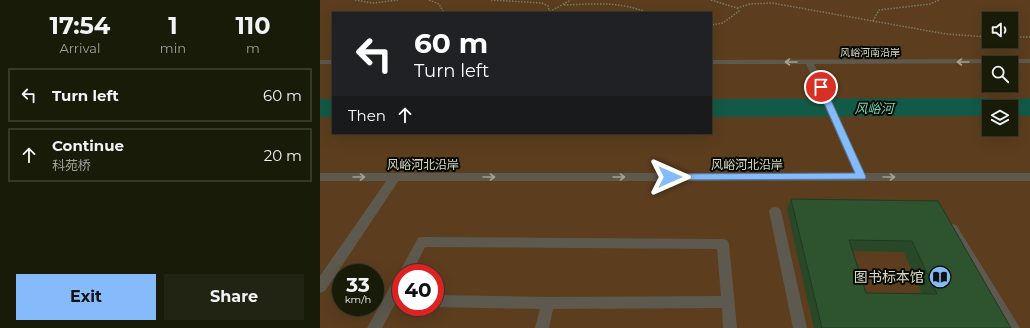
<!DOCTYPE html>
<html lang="en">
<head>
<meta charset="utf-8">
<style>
  body { margin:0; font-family:Montserrat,"Noto Sans SC",sans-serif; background:#212412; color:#f1f3f6; height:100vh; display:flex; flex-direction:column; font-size:15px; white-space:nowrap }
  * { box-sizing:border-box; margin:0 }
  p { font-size:13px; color:#9fa19c }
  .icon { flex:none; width:22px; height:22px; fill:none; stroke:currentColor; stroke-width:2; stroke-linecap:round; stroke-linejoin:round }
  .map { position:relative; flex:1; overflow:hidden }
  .side { display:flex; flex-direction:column; background:#181b08; width:320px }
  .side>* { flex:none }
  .top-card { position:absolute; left:12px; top:12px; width:380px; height:122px; border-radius:0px; box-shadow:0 4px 16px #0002,0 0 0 1px #363929; background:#202124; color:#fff; overflow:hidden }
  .fabs { position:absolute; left:662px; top:12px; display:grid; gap:8px }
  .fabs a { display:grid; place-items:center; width:36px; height:36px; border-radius:0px; background:#181b08; box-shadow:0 4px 16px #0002,0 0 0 1px #363929; font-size:20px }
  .speed { position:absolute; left:12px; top:264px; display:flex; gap:8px; font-size:20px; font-weight:700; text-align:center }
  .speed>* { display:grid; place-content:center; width:52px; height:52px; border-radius:50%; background:#181b08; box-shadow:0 4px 16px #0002,0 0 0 1px #363929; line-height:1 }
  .speed small { font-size:10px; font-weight:400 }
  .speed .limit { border:6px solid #d22; background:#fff; color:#111 }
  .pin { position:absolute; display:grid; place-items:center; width:34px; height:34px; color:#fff; margin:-17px; border:2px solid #fff; border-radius:50%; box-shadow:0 1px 4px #0007 }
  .me { position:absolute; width:44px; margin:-22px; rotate:90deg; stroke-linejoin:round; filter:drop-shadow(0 0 3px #0008) }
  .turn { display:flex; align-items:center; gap:14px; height:84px; padding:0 16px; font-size:18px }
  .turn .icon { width:52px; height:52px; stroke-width:2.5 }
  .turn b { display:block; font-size:28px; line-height:34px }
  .then { display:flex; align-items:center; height:38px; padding:0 16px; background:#0003; gap:8px; font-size:15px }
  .eta { display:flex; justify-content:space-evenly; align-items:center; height:68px; text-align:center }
  .eta b { font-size:24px; font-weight:700; line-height:28px }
  .action { display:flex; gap:8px; margin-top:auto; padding:8px 16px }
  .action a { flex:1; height:46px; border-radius:0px; background:#85bbfb; color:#111; font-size:16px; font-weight:700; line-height:46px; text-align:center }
  .action a+a { background:#212412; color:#f1f3f6 }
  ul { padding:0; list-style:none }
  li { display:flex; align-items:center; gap:12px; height:54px; margin:0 8px 6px; padding:0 8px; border:2px solid #363929; border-radius:0px }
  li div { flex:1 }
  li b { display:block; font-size:15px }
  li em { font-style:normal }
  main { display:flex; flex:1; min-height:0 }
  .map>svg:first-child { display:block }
  .green { fill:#5c3d1e; fill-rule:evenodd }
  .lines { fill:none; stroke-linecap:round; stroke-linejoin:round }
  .river { fill:#135948; fill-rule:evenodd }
  .path { stroke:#797d67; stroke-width:1.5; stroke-dasharray:1.5 1.5; stroke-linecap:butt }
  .service { fill:#5e594e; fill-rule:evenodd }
  .minor { fill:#5e594e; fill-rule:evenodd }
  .tertiary { fill:#5e594e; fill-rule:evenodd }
  .wall { fill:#284828; fill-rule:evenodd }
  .building { fill:#2e542f; stroke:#203b21; fill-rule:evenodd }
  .oneway { stroke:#a1a092 }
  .route { fill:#85bbfb; stroke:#567aa3 }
  .labels { text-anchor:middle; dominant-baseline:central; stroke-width:4; stroke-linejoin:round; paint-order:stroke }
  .far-street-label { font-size:10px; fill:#d7daca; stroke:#0a0c04 }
  .street-label { font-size:12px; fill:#d7daca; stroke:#0a0c04 }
  .water-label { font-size:13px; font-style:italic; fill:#73d6b8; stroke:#0a0c04 }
  .near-poi-label { font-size:14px; fill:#d7daca; stroke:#0a0c04; text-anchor:end }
</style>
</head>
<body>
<main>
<section class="side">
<div class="eta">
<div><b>17:54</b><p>Arrival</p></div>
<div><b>1</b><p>min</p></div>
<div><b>110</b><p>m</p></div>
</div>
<ul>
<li><svg class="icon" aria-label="left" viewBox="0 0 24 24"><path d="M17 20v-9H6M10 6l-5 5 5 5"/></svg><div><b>Turn left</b></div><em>60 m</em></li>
<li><svg class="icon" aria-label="ahead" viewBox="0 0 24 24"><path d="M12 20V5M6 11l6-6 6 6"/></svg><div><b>Continue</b><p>科苑桥</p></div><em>20 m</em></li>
</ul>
<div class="action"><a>Exit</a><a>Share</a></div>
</section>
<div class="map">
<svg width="710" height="328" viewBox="0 0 710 328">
  <rect width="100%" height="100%" fill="#20240a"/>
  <path class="green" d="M0 0H710V328H0ZM13 13H391V133H13ZM669 19H691V41H669ZM669 63H691V85H669ZM669 107H691V129H669ZM21 273H55V307H21ZM81 273H115V307H81Z"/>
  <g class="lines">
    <g class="river">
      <path d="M669 98C682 101 695 98 710 98V116H691V107H669V116L391 117V99Z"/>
      <rect x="0" y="99" width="13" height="18"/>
    </g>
    <g class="path">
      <polyline points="35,0 53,3 78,0"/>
      <polyline points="109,0 119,4 124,13"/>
      <polyline points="171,0 222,3 228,6 229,10"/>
      <polyline points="391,0 417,8 419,11 403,23 391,25"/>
      <path d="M244 5C273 4 301 1 328 13"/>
      <polyline points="417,8 430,4 452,3 626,34 669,37"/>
      <polyline points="227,13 251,0"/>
      <polyline points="553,21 559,10 610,4 619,0"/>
      <polyline points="691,37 710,37"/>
    </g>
    <g class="service">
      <polygon points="455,207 459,208 461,211 487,328 473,328 449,211 451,208"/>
      <polygon points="633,224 637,226 700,328 685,328 629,232 627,229 629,226"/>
      <polygon points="102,237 403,239 407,240 409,244 417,328 403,328 402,308 233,309 229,328 215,328 220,309 114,307 115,295 228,297 401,296 397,249 105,247 92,273 81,273 81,293 62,328 47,328 76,276 79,275 81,269 98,238"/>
    </g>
    <polygon class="minor" points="75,173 79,174 80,177 79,180 5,291 0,293 0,276 71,174"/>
    <g class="tertiary">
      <polygon points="710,59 710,63 494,64 544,173 710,173 710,181 0,181 0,173 534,173 486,64 391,64 391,60"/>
      <rect x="0" y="60" width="13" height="4"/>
    </g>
  </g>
  <path class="wall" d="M471 199 618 201 691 328H494L467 210ZM532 251 584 252 602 294 546 293Z"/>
  <path class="building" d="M471 199 618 201 691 328H502ZM529 240 592 241 617 294 546 293Z"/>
  <defs><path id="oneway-shaft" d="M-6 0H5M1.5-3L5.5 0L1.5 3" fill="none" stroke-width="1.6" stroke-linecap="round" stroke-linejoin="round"/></defs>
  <g class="oneway">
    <use href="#oneway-shaft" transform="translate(471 62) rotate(180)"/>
    <use href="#oneway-shaft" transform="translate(643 62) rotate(180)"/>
    <use href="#oneway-shaft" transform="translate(39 177)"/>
    <use href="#oneway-shaft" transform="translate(169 177)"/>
    <use href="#oneway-shaft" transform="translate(299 177)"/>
    <use href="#oneway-shaft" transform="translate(569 177)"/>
  </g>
  <polygon class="route" points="501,85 505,87 546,177 545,179 347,180 346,177 347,175 350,174 535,173 497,87"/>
  <defs>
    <g id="library-disc" transform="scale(1.15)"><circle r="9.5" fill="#85bbfb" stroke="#0a0c04"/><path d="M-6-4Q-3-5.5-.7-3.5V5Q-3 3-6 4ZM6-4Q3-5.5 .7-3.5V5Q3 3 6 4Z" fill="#111"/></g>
  </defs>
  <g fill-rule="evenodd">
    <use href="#library-disc" x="620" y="277"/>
  </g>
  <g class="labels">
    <g class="far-street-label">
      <text x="550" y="52">风峪河南沿岸</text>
    </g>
    <g class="street-label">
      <text x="103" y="164">风峪河北沿岸</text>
      <text x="427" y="164">风峪河北沿岸</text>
    </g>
    <g class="water-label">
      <text x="554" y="108">风峪河</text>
    </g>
    <g class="near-poi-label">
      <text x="604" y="277">图书标本馆</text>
    </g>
  </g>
</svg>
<div class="fabs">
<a><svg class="icon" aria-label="sound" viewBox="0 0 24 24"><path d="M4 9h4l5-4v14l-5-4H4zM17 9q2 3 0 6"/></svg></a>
<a><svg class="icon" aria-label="search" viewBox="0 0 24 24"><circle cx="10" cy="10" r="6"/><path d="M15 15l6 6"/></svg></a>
<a><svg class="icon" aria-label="layers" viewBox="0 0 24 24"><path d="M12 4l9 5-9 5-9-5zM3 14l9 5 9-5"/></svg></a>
</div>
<div class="speed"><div>33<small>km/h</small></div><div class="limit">40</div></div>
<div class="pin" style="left:501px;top:87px;background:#d93025"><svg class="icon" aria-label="arrive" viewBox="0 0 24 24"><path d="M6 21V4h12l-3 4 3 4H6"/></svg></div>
<svg class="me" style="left:350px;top:177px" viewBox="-20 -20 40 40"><path d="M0-17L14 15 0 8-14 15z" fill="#85bbfb" stroke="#fff" stroke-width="4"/></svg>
<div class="top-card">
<div class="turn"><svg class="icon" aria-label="left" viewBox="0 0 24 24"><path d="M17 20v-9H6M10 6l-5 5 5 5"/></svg><div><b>60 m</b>Turn left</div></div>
<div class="then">Then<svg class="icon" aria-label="ahead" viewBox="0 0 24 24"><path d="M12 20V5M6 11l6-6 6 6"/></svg></div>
</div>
</div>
</main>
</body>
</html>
